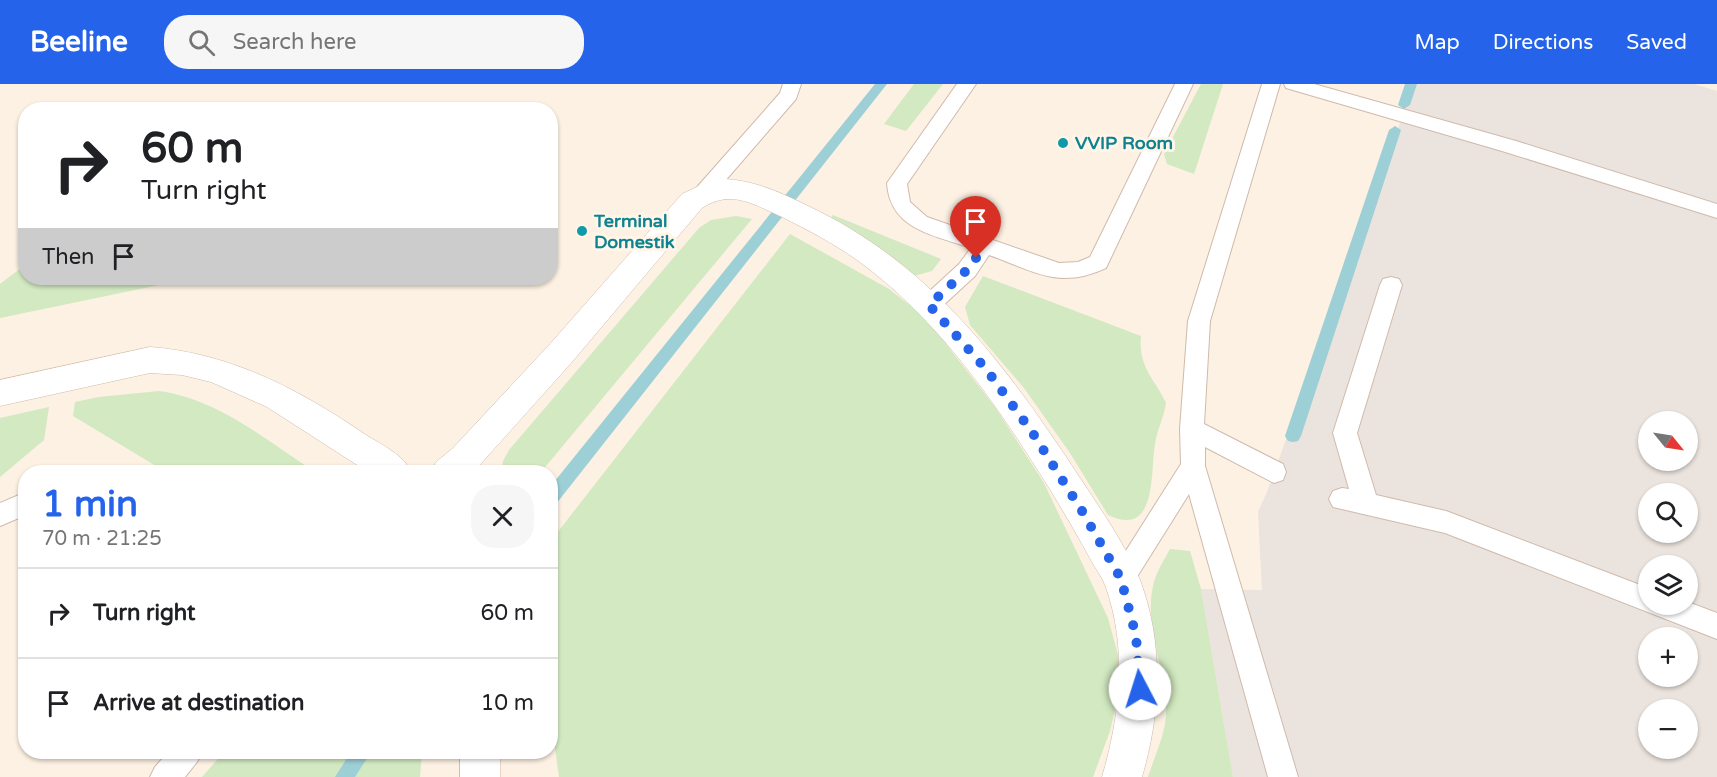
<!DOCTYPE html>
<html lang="en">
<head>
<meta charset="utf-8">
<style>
  body { margin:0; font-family:"Varela Round",sans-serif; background:#f6f6f6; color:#202124; height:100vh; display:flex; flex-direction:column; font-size:22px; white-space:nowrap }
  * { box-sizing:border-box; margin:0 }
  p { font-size:20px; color:#757577 }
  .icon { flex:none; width:33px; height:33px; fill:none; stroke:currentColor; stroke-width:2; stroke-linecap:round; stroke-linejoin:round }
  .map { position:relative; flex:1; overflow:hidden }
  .details { position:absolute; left:18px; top:381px; width:540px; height:294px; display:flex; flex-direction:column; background:#fff; border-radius:24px; box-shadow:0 2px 4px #0004 }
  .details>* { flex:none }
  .top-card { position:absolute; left:18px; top:18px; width:540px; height:183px; border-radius:24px; box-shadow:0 2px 4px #0004; background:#fff; color:#202124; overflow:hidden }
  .needle { width:39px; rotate:120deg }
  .controls { position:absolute; left:1638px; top:327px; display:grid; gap:12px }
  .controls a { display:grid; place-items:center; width:60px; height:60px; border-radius:50%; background:#fff; box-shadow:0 2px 4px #0004; font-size:30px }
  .pin { position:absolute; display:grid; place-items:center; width:51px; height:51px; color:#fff; margin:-62px -26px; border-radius:50% 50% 50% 0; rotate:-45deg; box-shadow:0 0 6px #0007 }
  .pin .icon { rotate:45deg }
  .me { position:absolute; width:66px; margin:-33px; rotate:355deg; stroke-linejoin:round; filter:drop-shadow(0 0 4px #0008) }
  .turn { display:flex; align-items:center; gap:21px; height:126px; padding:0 24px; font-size:27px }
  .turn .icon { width:78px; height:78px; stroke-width:2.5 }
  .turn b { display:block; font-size:42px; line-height:51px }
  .then { display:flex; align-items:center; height:57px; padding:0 24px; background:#0003; gap:12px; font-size:22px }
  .round { display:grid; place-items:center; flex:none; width:63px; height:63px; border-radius:24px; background:#f6f6f6 }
  .overview { display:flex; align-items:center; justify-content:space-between; height:102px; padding:0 24px }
  h1 { font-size:36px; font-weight:700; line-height:45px; color:#2563eb }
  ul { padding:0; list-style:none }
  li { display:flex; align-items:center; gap:18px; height:90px; padding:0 24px; border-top:2px solid #e0e0e0 }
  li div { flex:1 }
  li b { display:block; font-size:22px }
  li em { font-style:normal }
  header { display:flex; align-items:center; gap:36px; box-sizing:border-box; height:84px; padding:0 30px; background:#2563eb; color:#fff }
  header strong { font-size:28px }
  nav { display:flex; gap:33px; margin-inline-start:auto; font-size:21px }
  .search { width:420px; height:54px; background:#f6f6f6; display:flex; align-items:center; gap:15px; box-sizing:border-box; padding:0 21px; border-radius:24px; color:#757577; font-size:22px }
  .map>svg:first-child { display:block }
  .industrial { fill:#ebe3dd; fill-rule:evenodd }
  .green { fill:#d2e9c1 }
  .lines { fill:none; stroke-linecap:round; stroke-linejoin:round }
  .stream { fill:#9dcfd6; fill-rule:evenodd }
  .lane-casing { stroke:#cfbaac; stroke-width:2 }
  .street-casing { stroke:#cfbaac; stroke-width:1 }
  .lane { fill:#fff; fill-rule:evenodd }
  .street { fill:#fff; fill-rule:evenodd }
  .route { stroke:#2563eb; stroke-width:10; stroke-dasharray:0 18 }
  .culture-dot { fill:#0f9aa8; stroke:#fff5e8; stroke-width:2 }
  .labels { text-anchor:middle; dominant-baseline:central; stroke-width:6; stroke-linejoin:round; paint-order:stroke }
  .culture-label { font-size:18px; font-weight:bold; fill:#0d838f; stroke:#fff5e8; text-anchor:start }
</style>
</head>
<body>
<header>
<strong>Beeline</strong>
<div class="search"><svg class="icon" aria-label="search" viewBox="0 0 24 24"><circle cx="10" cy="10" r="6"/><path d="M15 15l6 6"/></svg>Search here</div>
<nav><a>Map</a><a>Directions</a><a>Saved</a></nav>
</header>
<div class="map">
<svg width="1717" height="693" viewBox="0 0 1717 693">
  <rect width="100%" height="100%" fill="#fcf1e2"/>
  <path class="industrial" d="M1414 0H1694L1717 7V693H1233L1201 505 1262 506 1258 428 1267 408ZM1648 338H1688V376H1648ZM1648 410H1688V448H1648ZM1648 482H1688V520H1648ZM1648 554H1688V592H1648ZM1648 626H1688V664H1648Z"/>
  <g class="green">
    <polygon points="914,0 943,0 906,47 884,40"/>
    <polygon points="1201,0 1223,0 1194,90 1167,80 1164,70"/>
    <polygon points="833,131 941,175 932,187 914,192 863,153 828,137"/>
    <polygon points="736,132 752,135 541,388 501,388 503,377 509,366 699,144 711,136"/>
    <polygon points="790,150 889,205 925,233 995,323 1044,399 1108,534 1118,571 1119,608 1110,647 1093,693 559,693 550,628 550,458"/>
    <polygon points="25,181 26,194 153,194 162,198 159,201 0,234 0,200"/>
    <path d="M983 192 1141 252C1138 283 1154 294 1166 319 1164 333 1157 346 1155 360 1150 387 1158 455 1108 431L1070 369 1024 304 970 241 965 223Z"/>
    <path d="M159 307C218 315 266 356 315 388H166L73 332 75 318 99 313Z"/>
    <polygon points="49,323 44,356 0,393 0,334"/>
    <path d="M1170 465 1190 467 1201 505 1233 693H1148C1154 674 1165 651 1166 631 1168 587 1142 542 1154 498 1157 487 1164 476 1170 465Z"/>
    <polygon points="224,668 422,668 420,693 202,693"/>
  </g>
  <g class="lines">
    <g class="stream">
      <polygon points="875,0 887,0 556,420 550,422 550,403"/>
      <polygon points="1405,0 1417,0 1410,21 1404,25 1398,21"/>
      <polygon points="1395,42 1401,46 1301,352 1298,357 1293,358 1288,357 1285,352 1389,46"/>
      <polygon points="351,668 371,668 355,693 335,693"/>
    </g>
    <g class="lane-casing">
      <g id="lane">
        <polygon points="783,0 801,0 796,15 712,112 705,114 698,112 695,107 698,102 780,9"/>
        <path d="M957 0H976L907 100 910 118 927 133 1059 179 1078 178 1090 173 1175 0H1193L1106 184C1059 206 1034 187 989 171L975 192 937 227 929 230 921 227 918 221 921 215 959 180 971 164C934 151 890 146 887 99Z"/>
        <polygon points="1262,0 1280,0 1210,237 1204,340 1283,380 1286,388 1283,396 1274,399 1205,363 1205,382 1298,693 1268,693 1189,410 1130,504 1121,507 1112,504 1108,495 1181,380 1180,345 1188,237"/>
        <polygon points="1284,0 1314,0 1516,57 1717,120 1717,134 1502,67 1286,4"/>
        <polygon points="1391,193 1399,195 1402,201 1357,349 1376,411 1446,427 1648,504 1648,520 1688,520 1688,518 1717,529 1717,555 1445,449 1333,423 1329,415 1333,407 1342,404 1349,405 1333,349 1380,201 1383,195"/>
        <polygon points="26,408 26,431 0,442 0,419"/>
        <polygon points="168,668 202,668 197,678 185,693 150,693 155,683"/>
      </g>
    </g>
    <g class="street-casing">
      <g id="street">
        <path d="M726 95C756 97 782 109 808 122 931 180 1005 280 1078 391 1098 421 1127 463 1140 496 1164 560 1161 628 1142 693H1102C1120 632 1128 563 1105 501 1102 493 1096 485 1092 478 1079 454 1065 430 1051 407 998 322 939 235 857 176 833 159 808 146 782 133 753 120 731 105 702 124L572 278 477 384 472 388H431L436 378 453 364 550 260 682 110 705 99Z"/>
        <path d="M150 263C231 269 300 306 366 351 382 361 404 371 411 388H368L267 323 211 298 182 291 150 289 0 322V296Z"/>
        <rect x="460" y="668" width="40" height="25"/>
      </g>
    </g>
    <use href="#lane" class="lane"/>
    <use href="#street" class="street"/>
  </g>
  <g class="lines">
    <polyline class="route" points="976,174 967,186 929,221 986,285 1032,348 1082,427 1121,495 1136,552 1140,605"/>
  </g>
  <g class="culture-dot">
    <circle cx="1063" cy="59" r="6"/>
    <circle cx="582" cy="147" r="6"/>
  </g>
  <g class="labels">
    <g class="culture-label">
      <text x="1075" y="59">VVIP Room</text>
      <text x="594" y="137">Terminal<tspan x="594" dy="21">Domestik</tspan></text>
    </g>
  </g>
</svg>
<div class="controls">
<a><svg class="needle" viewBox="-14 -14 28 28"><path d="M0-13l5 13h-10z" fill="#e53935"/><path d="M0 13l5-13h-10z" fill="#757577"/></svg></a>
<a><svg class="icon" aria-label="search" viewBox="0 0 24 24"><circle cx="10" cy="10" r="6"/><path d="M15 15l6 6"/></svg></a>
<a><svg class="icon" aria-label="layers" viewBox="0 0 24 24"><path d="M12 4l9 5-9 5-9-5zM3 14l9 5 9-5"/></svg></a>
<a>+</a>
<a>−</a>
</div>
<div class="pin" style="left:976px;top:174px;background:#d93025"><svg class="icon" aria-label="arrive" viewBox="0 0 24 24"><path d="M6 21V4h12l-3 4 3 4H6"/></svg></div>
<svg class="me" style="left:1140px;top:605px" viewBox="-20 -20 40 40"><circle r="19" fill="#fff"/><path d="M0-13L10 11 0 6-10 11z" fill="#2563eb"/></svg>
<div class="top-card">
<div class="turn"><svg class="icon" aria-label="right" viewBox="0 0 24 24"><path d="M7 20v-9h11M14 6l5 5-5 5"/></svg><div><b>60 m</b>Turn right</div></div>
<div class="then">Then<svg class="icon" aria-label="arrive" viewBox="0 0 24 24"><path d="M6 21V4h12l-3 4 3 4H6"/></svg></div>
</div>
<section class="details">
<div class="overview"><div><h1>1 min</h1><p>70 m · 21:25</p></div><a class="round"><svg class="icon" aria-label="close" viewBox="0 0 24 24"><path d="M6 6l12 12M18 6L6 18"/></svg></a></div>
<ul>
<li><svg class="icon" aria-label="right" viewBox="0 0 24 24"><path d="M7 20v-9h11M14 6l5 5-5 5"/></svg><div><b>Turn right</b></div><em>60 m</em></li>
<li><svg class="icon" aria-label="arrive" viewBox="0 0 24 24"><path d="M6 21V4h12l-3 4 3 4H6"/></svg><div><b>Arrive at destination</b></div><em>10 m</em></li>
</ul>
</section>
</div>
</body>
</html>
